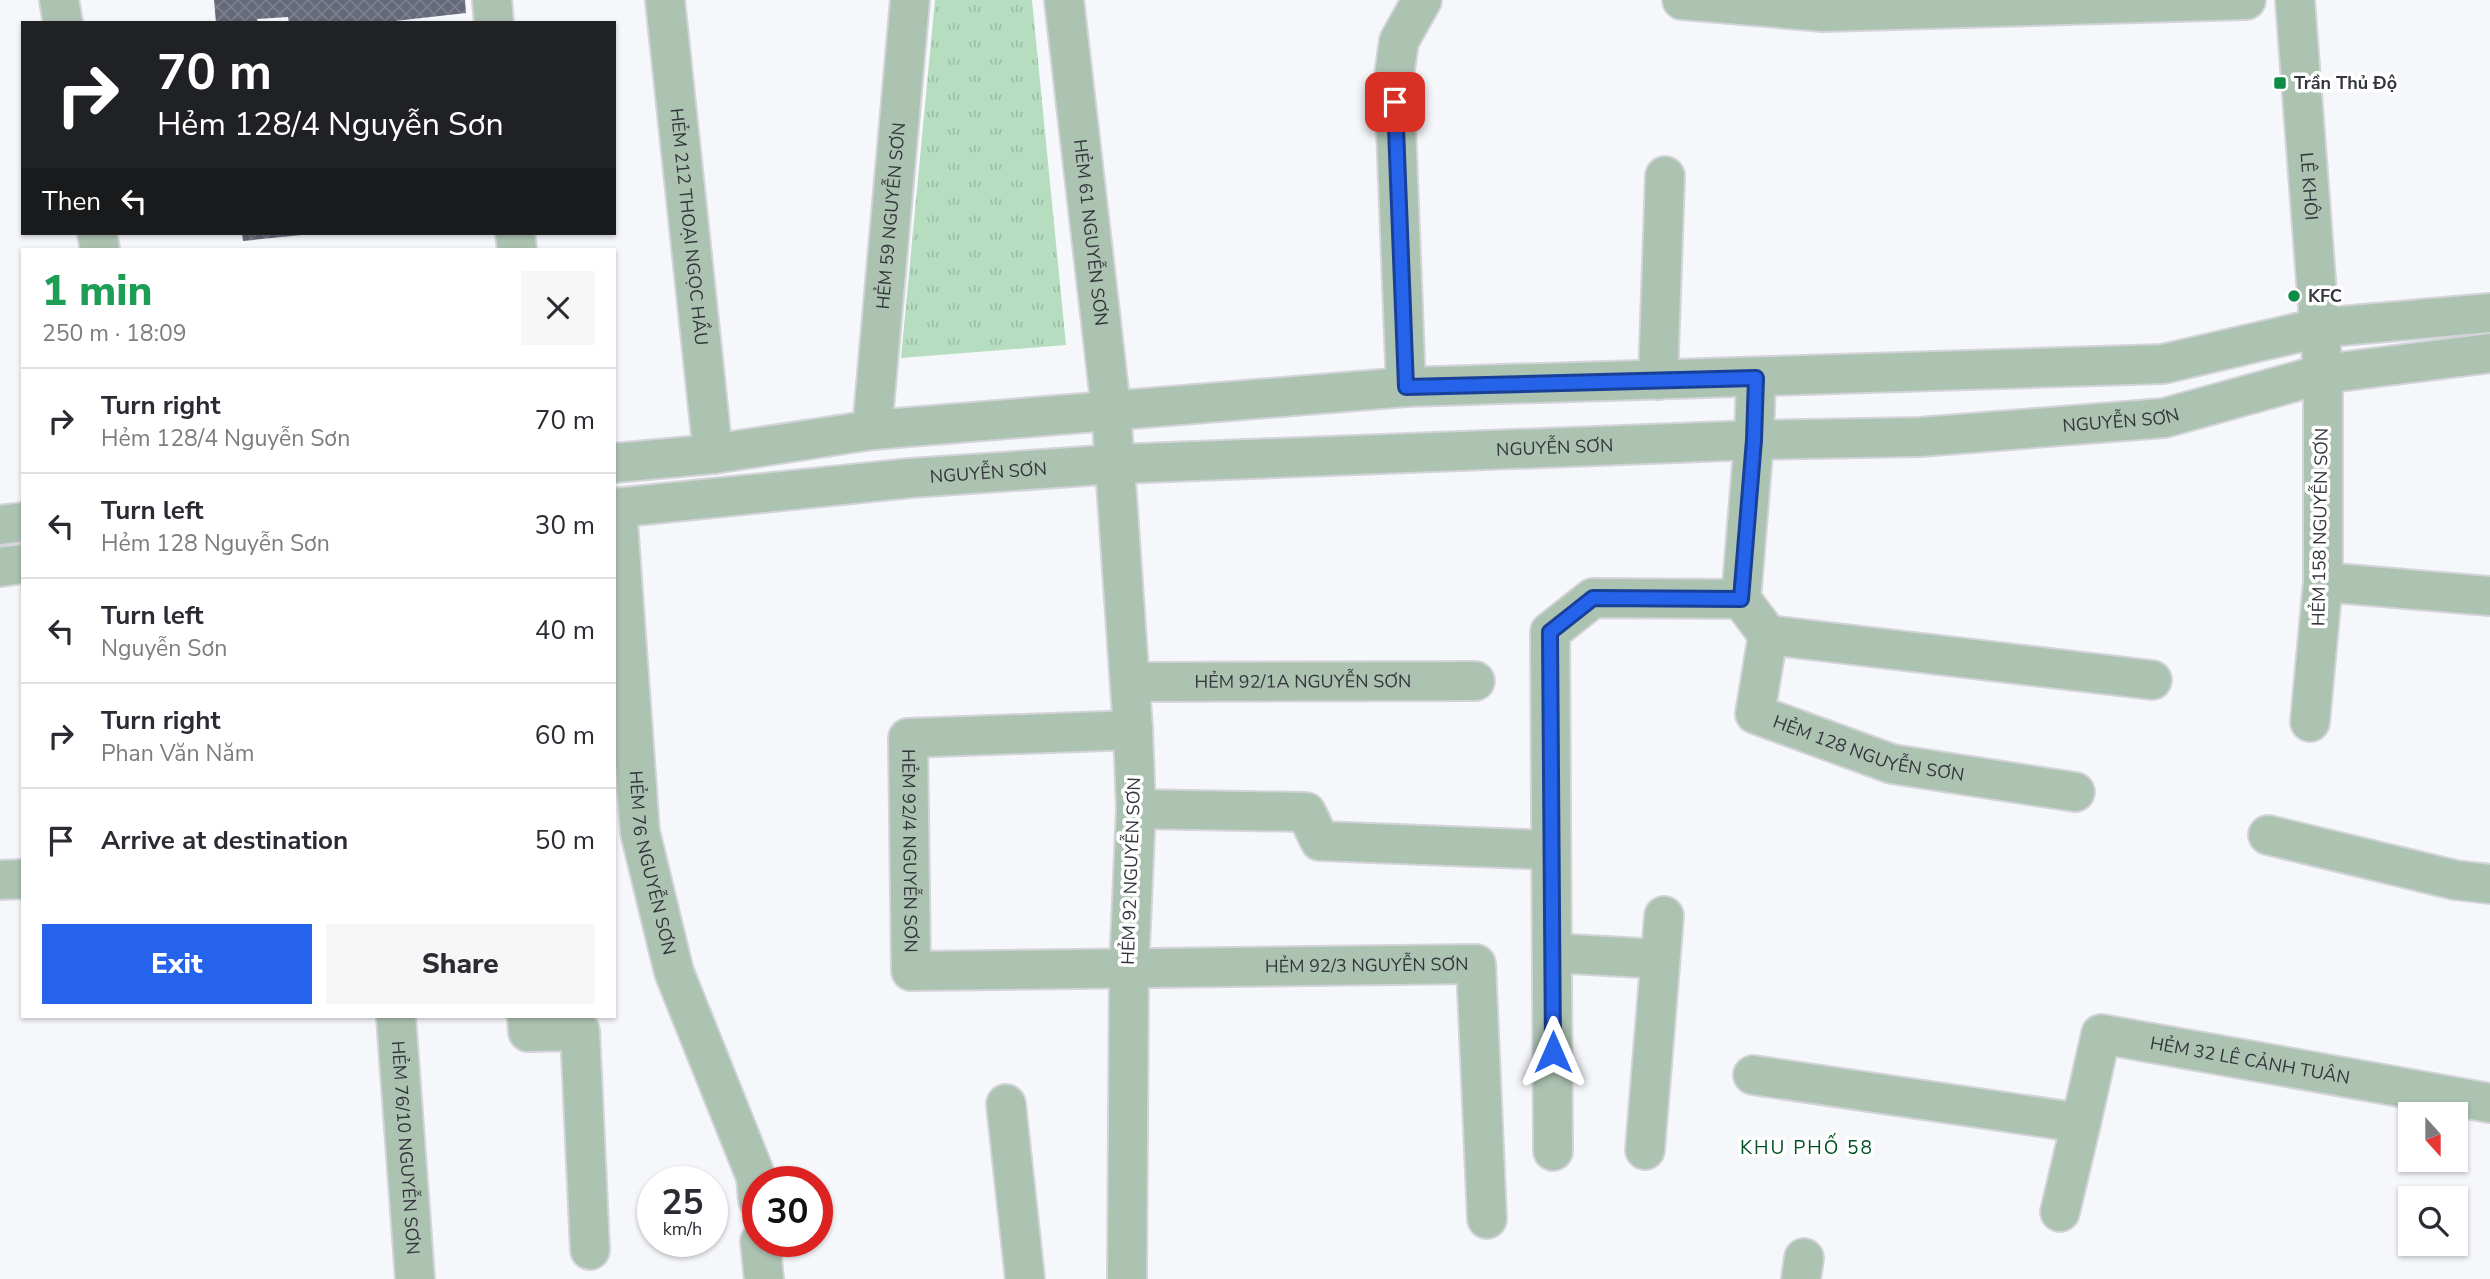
<!DOCTYPE html>
<html lang="en">
<head>
<meta charset="utf-8">
<style>
  body { margin:0; font-family:"Nunito Sans",sans-serif; background:#f7f7f7; color:#2b2b33; height:100vh; display:flex; flex-direction:column; font-size:26px; white-space:nowrap }
  * { box-sizing:border-box; margin:0 }
  p { font-size:23px; color:#7c7c81 }
  .icon { flex:none; width:38px; height:38px; fill:none; stroke:currentColor; stroke-width:2; stroke-linecap:round; stroke-linejoin:round }
  .map { position:relative; flex:1; overflow:hidden }
  .drawer { position:absolute; left:21px; top:248px; width:595px; height:770px; display:flex; flex-direction:column; background:#fff; border-radius:0px; box-shadow:0 2px 5px #0004 }
  .drawer>* { flex:none }
  .banner { position:absolute; left:21px; top:21px; width:595px; height:214px; border-radius:0px; box-shadow:0 2px 5px #0004; background:#202124; color:#fff; overflow:hidden }
  .needle { width:46px; rotate:159deg }
  .fabs { position:absolute; left:2398px; top:1102px; display:grid; gap:14px }
  .fabs a { display:grid; place-items:center; width:70px; height:70px; border-radius:0px; background:#fff; box-shadow:0 2px 5px #0004; font-size:35px }
  .speed { position:absolute; left:637px; top:1166px; display:flex; gap:14px; font-size:35px; font-weight:700; text-align:center }
  .speed>* { display:grid; place-content:center; width:91px; height:91px; border-radius:50%; background:#fff; box-shadow:0 2px 5px #0004; line-height:1 }
  .speed small { font-size:18px; font-weight:400 }
  .speed .limit { border:10px solid #d22; background:#fff; color:#111 }
  .pin { position:absolute; display:grid; place-items:center; width:60px; height:60px; color:#fff; margin:-30px; border-radius:14px; box-shadow:0 4px 10px #0006 }
  .me { position:absolute; width:77px; margin:-38px; rotate:0deg; stroke-linejoin:round; filter:drop-shadow(0 0 5px #0008) }
  .turn { display:flex; align-items:center; gap:24px; height:147px; padding:0 21px; font-size:32px }
  .turn .icon { width:91px; height:91px; stroke-width:2.5 }
  .turn b { display:block; font-size:49px; line-height:60px }
  .then { display:flex; align-items:center; height:66px; padding:0 21px; background:#0003; gap:14px; font-size:26px }
  .round { display:grid; place-items:center; flex:none; width:74px; height:74px; border-radius:0px; background:#f7f7f7 }
  .headline { display:flex; align-items:center; justify-content:space-between; height:119px; padding:0 21px }
  h1 { font-size:42px; font-weight:800; line-height:52px; color:#1e9e55 }
  .action { display:flex; gap:14px; margin-top:auto; padding:14px 21px }
  .action a { flex:1; height:80px; border-radius:0px; background:#2563eb; color:#fff; font-size:28px; font-weight:800; line-height:80px; text-align:center }
  .action a+a { background:#f7f7f7; color:#2b2b33 }
  ul { padding:0; list-style:none }
  li { display:flex; align-items:center; gap:21px; height:105px; padding:0 21px; border-top:2px solid #e1e1e2 }
  li div { flex:1 }
  li b { display:block; font-size:26px }
  li em { font-style:normal }
  .map>svg:first-child { display:block }
  .grass { fill:url(#grass-tufts) }
  .building { fill:url(#building-cross-hatch) }
  .lines { fill:none; stroke-linecap:round; stroke-linejoin:round }
  .minor-casing { stroke:#d3d4d9; stroke-width:42 }
  .minor { stroke:#adc3b2; stroke-width:38 }
  .route-casing { stroke:#184099; stroke-width:18 }
  .route { stroke:#2563eb; stroke-width:12 }
  .poi-dot { fill:#0b8c48; stroke:#fff; stroke-width:2.5 }
  .labels { text-anchor:middle; dominant-baseline:central; stroke-width:7; stroke-linejoin:round; paint-order:stroke }
  .poi-label { font-size:18px; font-weight:bold; fill:#34363e; stroke:#fff; text-anchor:start }
  .street-label { font-size:18px; fill:#34363e; stroke:#fff }
  .neighbourhood-label { font-size:19px; letter-spacing:2px; fill:#015227; stroke:#fff }
</style>
</head>
<body>
<div class="map">
<svg width="2490" height="1279" viewBox="0 0 2490 1279">
  <defs>
    <pattern id="grass-tufts" width="24" height="20" patternUnits="userSpaceOnUse" patternTransform="scale(1.75)"><rect width="24" height="20" fill="#b6ddbf"/><path d="M3 7l-1-3M5 7V3M7 7l1-3M15 17l-1-3M17 17v-4M19 17l1-3" fill="none" stroke="#9dbea5"/></pattern>
    <pattern id="building-cross-hatch" width="8" height="8" patternUnits="userSpaceOnUse" patternTransform="scale(1.75)"><rect width="8" height="8" fill="#65697a"/><path d="M0 0l8 8M0 8l8-8" fill="none" stroke="#7c808d"/></pattern>
  </defs>
  <rect width="100%" height="100%" fill="#f6f7fb"/>
  <polygon class="grass" points="935,0 1032,0 1066,345 901,358"/>
  <g class="building">
    <polygon points="214,0 465,0 466,13 377,23 289,23 288,17 257,19 258,23 216,23"/>
    <polygon points="242,233 301,233 301,235 243,241"/>
  </g>
  <g class="lines">
    <g class="minor-casing">
      <g id="minor">
        <polyline points="59,0 63,23"/>
        <polyline points="492,0 494,23"/>
        <path id="s1" d="M665 0 713 454"/>
        <path id="s2" d="M1064 0 1111 409 1133 730 1136 809 1129 969 1127 1279"/>
        <polyline points="1682,0 1824,12 2246,0"/>
        <path id="s3" d="M2295 0 2323 374V582L2310 722"/>
        <polyline points="97,233 100,250"/>
        <polyline points="515,233 517,250"/>
        <path id="s4" d="M1756 378 1754 440 1741 599 1768 635 1755 714 1892 764 2075 792"/>
        <polyline points="1658,380 1665,176"/>
        <polyline points="1406,387 1394,76 1399,41 1422,0"/>
        <path id="s5" d="M872 430 910 0"/>
        <polyline points="614,463 713,454 872,430 1406,387 2163,364 2318,328 2490,313"/>
        <path id="s6" d="M614 508 911 478 1116 464 1754 440 1920 437 2164 418 2323 374 2490 353"/>
        <path id="s7" d="M617 508 640 832 674 972 756 1177 758 1200"/>
        <polyline points="0,525 23,522"/>
        <polyline points="0,567 23,564"/>
        <polyline points="2323,582 2490,596"/>
        <polyline points="1768,635 2152,680"/>
        <path id="s8" d="M1130 682 1475 681"/>
        <path id="s9" d="M1133 730 908 738 911 971 1476 964 1487 1219"/>
        <polyline points="1136,809 1306,812 1320,841 1551,850"/>
        <polyline points="2268,835 2455,880 2490,884"/>
        <polyline points="0,880 23,879"/>
        <polyline points="1553,953 1660,959"/>
        <path id="s10" d="M396 1017 415 1279"/>
        <polyline points="527,1017 528,1032 580,1031 590,1250"/>
        <path id="s11" d="M1753 1075 2081 1123 2101 1034 2490 1103"/>
        <polyline points="1006,1104 1025,1279"/>
        <polyline points="1645,1150 1664,916"/>
        <polyline points="1553,1151 1550,632 1593,598 1741,599"/>
        <polyline points="2060,1212 2081,1123"/>
        <polyline points="760,1241 764,1279"/>
        <polyline points="1801,1279 1804,1258"/>
      </g>
    </g>
    <use href="#minor" class="minor"/>
  </g>
  <g class="lines">
    <g class="route-casing">
      <polyline id="route" points="1395,102 1406,387 1756,378 1754,440 1741,599 1593,598 1550,632 1553,1052"/>
    </g>
    <use href="#route" class="route"/>
  </g>
  <g class="poi-dot">
    <rect x="2273" y="76" width="14" height="14" rx="3.5"/>
    <circle cx="2294" cy="296" r="7"/>
  </g>
  <g class="labels">
    <g class="poi-label">
      <text x="2294" y="83">Trần Thủ Độ</text>
      <text x="2308" y="296">KFC</text>
    </g>
    <g class="street-label">
      <text stroke="none"><textPath href="#s3" startOffset="187">LÊ KHÔI</textPath></text>
      <text stroke="none"><textPath href="#s5" startOffset="215">HẺM 59 NGUYỄN SƠN</textPath></text>
      <text stroke="none"><textPath href="#s1" startOffset="228">HẺM 212 THOẠI NGỌC HẦU</textPath></text>
      <text stroke="none"><textPath href="#s2" startOffset="234">HẺM 61 NGUYỄN SƠN</textPath></text>
      <text stroke="none"><textPath href="#s6" startOffset="1510">NGUYỄN SƠN</textPath></text>
      <text stroke="none"><textPath href="#s6" startOffset="943">NGUYỄN SƠN</textPath></text>
      <text stroke="none"><textPath href="#s6" startOffset="376">NGUYỄN SƠN</textPath></text>
      <text transform="translate(2320 527) rotate(-89)">HẺM 158 NGUYỄN SƠN</text>
      <text stroke="none"><textPath href="#s8" startOffset="173">HẺM 92/1A NGUYỄN SƠN</textPath></text>
      <text stroke="none"><textPath href="#s4" startOffset="466">HẺM 128 NGUYỄN SƠN</textPath></text>
      <text stroke="none"><textPath href="#s9" startOffset="338">HẺM 92/4 NGUYỄN SƠN</textPath></text>
      <text stroke="none"><textPath href="#s7" startOffset="357">HẺM 76 NGUYỄN SƠN</textPath></text>
      <text transform="translate(1131 871) rotate(-88)">HẺM 92 NGUYỄN SƠN</text>
      <text stroke="none"><textPath href="#s9" startOffset="914">HẺM 92/3 NGUYỄN SƠN</textPath></text>
      <text stroke="none"><textPath href="#s11" startOffset="574">HẺM 32 LÊ CẢNH TUÂN</textPath></text>
      <text stroke="none"><textPath href="#s10" startOffset="131">HẺM 76/10 NGUYỄN SƠN</textPath></text>
    </g>
    <g class="neighbourhood-label">
      <text x="1807" y="1148">KHU PHỐ 58</text>
    </g>
  </g>
</svg>
<div class="fabs">
<a><svg class="needle" viewBox="-14 -14 28 28"><path d="M0-13l5 13h-10z" fill="#e53935"/><path d="M0 13l5-13h-10z" fill="#7c7c81"/></svg></a>
<a><svg class="icon" aria-label="search" viewBox="0 0 24 24"><circle cx="10" cy="10" r="6"/><path d="M15 15l6 6"/></svg></a>
</div>
<div class="speed"><div>25<small>km/h</small></div><div class="limit">30</div></div>
<div class="pin" style="left:1395px;top:102px;background:#d93025"><svg class="icon" aria-label="arrive" viewBox="0 0 24 24"><path d="M6 21V4h12l-3 4 3 4H6"/></svg></div>
<svg class="me" style="left:1553px;top:1052px" viewBox="-20 -20 40 40"><path d="M0-17L14 15 0 8-14 15z" fill="#2563eb" stroke="#fff" stroke-width="4"/></svg>
<div class="banner">
<div class="turn"><svg class="icon" aria-label="right" viewBox="0 0 24 24"><path d="M7 20v-9h11M14 6l5 5-5 5"/></svg><div><b>70 m</b>Hẻm 128/4 Nguyễn Sơn</div></div>
<div class="then">Then<svg class="icon" aria-label="left" viewBox="0 0 24 24"><path d="M17 20v-9H6M10 6l-5 5 5 5"/></svg></div>
</div>
<section class="drawer">
<div class="headline"><div><h1>1 min</h1><p>250 m · 18:09</p></div><a class="round"><svg class="icon" aria-label="close" viewBox="0 0 24 24"><path d="M6 6l12 12M18 6L6 18"/></svg></a></div>
<ul>
<li><svg class="icon" aria-label="right" viewBox="0 0 24 24"><path d="M7 20v-9h11M14 6l5 5-5 5"/></svg><div><b>Turn right</b><p>Hẻm 128/4 Nguyễn Sơn</p></div><em>70 m</em></li>
<li><svg class="icon" aria-label="left" viewBox="0 0 24 24"><path d="M17 20v-9H6M10 6l-5 5 5 5"/></svg><div><b>Turn left</b><p>Hẻm 128 Nguyễn Sơn</p></div><em>30 m</em></li>
<li><svg class="icon" aria-label="left" viewBox="0 0 24 24"><path d="M17 20v-9H6M10 6l-5 5 5 5"/></svg><div><b>Turn left</b><p>Nguyễn Sơn</p></div><em>40 m</em></li>
<li><svg class="icon" aria-label="right" viewBox="0 0 24 24"><path d="M7 20v-9h11M14 6l5 5-5 5"/></svg><div><b>Turn right</b><p>Phan Văn Năm</p></div><em>60 m</em></li>
<li><svg class="icon" aria-label="arrive" viewBox="0 0 24 24"><path d="M6 21V4h12l-3 4 3 4H6"/></svg><div><b>Arrive at destination</b></div><em>50 m</em></li>
</ul>
<div class="action"><a>Exit</a><a>Share</a></div>
</section>
</div>
</body>
</html>
